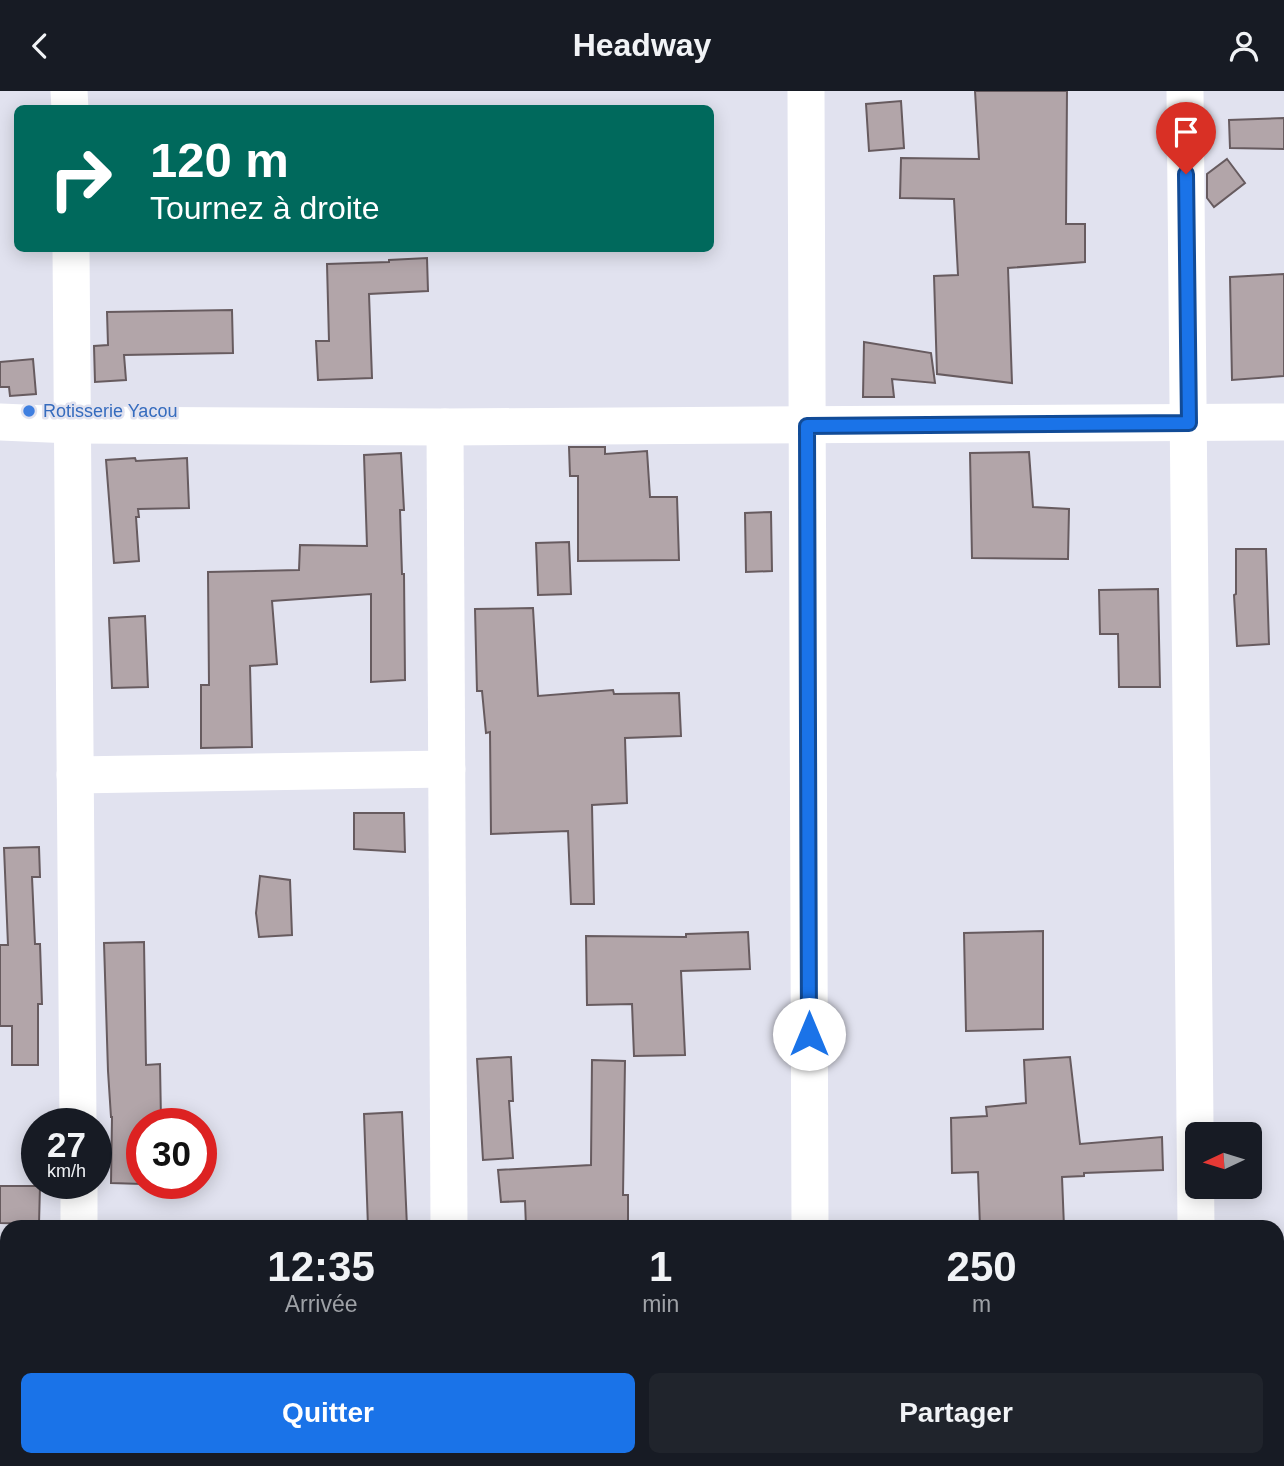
<!DOCTYPE html>
<html lang="fr">
<head>
<meta charset="utf-8">
<style>
  body { margin:0; font-family:Helvetica,sans-serif; background:#20242c; color:#f1f3f6; height:100vh; display:flex; flex-direction:column; font-size:26px; white-space:nowrap }
  * { box-sizing:border-box; margin:0 }
  p { font-size:23px; color:#9ea1a6 }
  .icon { flex:none; width:38px; height:38px; fill:none; stroke:currentColor; stroke-width:2; stroke-linecap:round; stroke-linejoin:round }
  .map { position:relative; flex:1; overflow:hidden }
  .sheet { position:absolute; left:0px; top:1129px; width:1284px; height:247px; display:flex; flex-direction:column; background:#171b24; border-radius:21px 21px 0 0; box-shadow:0 4px 18px #0003 }
  .sheet>* { flex:none }
  .guide { position:absolute; left:14px; top:14px; width:700px; height:147px; border-radius:10px; box-shadow:0 4px 18px #0003; background:#00695c; color:#fff; overflow:hidden }
  .needle { width:46px; rotate:266deg }
  .fabs { position:absolute; left:1185px; top:1031px; display:grid; gap:14px }
  .fabs a { display:grid; place-items:center; width:77px; height:77px; border-radius:10px; background:#171b24; box-shadow:0 4px 18px #0003; font-size:35px }
  .speed { position:absolute; left:21px; top:1017px; display:flex; gap:14px; font-size:35px; font-weight:700; text-align:center }
  .speed>* { display:grid; place-content:center; width:91px; height:91px; border-radius:50%; background:#171b24; box-shadow:0 4px 18px #0003; line-height:1 }
  .speed small { font-size:18px; font-weight:400 }
  .speed .limit { border:10px solid #d22; background:#fff; color:#111 }
  .pin { position:absolute; display:grid; place-items:center; width:60px; height:60px; color:#fff; margin:-72px -30px; border-radius:50% 50% 50% 0; rotate:-45deg; box-shadow:0 0 7px #0007 }
  .pin .icon { rotate:45deg }
  .me { position:absolute; width:77px; margin:-38px; rotate:0deg; stroke-linejoin:round; filter:drop-shadow(0 0 5px #0008) }
  .turn { display:flex; align-items:center; gap:24px; height:147px; padding:0 21px; font-size:32px }
  .turn .icon { width:91px; height:91px; stroke-width:2.5 }
  .turn b { display:block; font-size:49px; line-height:60px }
  .eta { display:flex; justify-content:space-evenly; align-items:center; height:119px; text-align:center }
  .eta b { font-size:42px; font-weight:800; line-height:49px }
  .action { display:flex; gap:14px; margin-top:auto; padding:14px 21px }
  .action a { flex:1; height:80px; border-radius:10px; background:#1a73e8; color:#fff; font-size:28px; font-weight:800; line-height:80px; text-align:center }
  .action a+a { background:#20242c; color:#f1f3f6 }
  header { display:flex; justify-content:space-between; align-items:center; height:91px; padding:0 21px; background:#171b24; font-size:32px; font-weight:800 }
  .map>svg:first-child { display:block }
  .building { fill:#b2a5a9; stroke:#675b5f; stroke-width:2 }
  .lines { fill:none; stroke-linecap:round; stroke-linejoin:round }
  .minor { stroke:#fff; stroke-width:37 }
  .route-casing { stroke:#114b97; stroke-width:18 }
  .route { stroke:#1a73e8; stroke-width:12 }
  .shop-dot { fill:#3f7fe0; stroke:#e1e2ef; stroke-width:2.5 }
  .labels { text-anchor:middle; dominant-baseline:central; stroke-width:5; stroke-linejoin:round; paint-order:stroke }
  .shop-label { font-size:18px; fill:#366cbe; stroke:#e1e2ef; text-anchor:start }
</style>
</head>
<body>
<header><svg class="icon" aria-label="back" viewBox="0 0 24 24"><path d="M15 5l-7 7 7 7"/></svg>Headway<svg class="icon" aria-label="person" viewBox="0 0 24 24"><circle cx="12" cy="8" r="4"/><path d="M4 21q1-7 8-7t8 7"/></svg></header>
<div class="map">
<svg width="1284" height="1375" viewBox="0 0 1284 1375">
  <rect width="100%" height="100%" fill="#e1e2ef"/>
  <g class="building">
    <polygon points="975,0 1067,0 1066,133 1085,133 1085,171 1008,177 1012,292 937,283 934,185 958,184 954,108 900,107 901,67 979,68"/>
    <polygon points="901,10 904,57 869,60 866,13"/>
    <polygon points="1284,27 1284,58 1230,57 1229,29"/>
    <polygon points="1227,68 1245,92 1214,116 1207,107 1207,83"/>
    <polygon points="427,167 428,200 369,203 372,287 318,289 316,250 329,250 327,173 389,171 389,169"/>
    <polygon points="1284,183 1284,285 1232,289 1230,186"/>
    <polygon points="232,219 233,262 124,264 126,289 95,291 94,255 108,254 107,221"/>
    <polygon points="864,251 931,262 935,292 892,288 894,306 863,306"/>
    <polygon points="33,268 36,303 10,305 9,296 0,296 0,271"/>
    <polygon points="569,356 605,356 605,363 647,360 650,406 677,406 679,469 578,470 578,385 570,385"/>
    <polygon points="1029,361 1033,416 1069,418 1068,468 972,467 970,362"/>
    <polygon points="401,362 404,419 400,419 402,483 404,483 405,589 371,591 371,503 272,510 277,573 250,575 252,656 201,657 201,594 209,594 208,481 299,479 300,454 367,455 364,364"/>
    <polygon points="135,367 136,370 187,367 189,417 138,418 139,426 136,426 139,470 114,472 106,369"/>
    <polygon points="771,421 772,480 746,481 745,422"/>
    <polygon points="569,451 571,503 538,504 536,452"/>
    <polygon points="1236,458 1266,458 1269,553 1237,555 1234,504 1236,503"/>
    <polygon points="1158,498 1160,596 1119,596 1118,543 1100,543 1099,499"/>
    <polygon points="533,517 538,605 613,599 614,603 679,602 681,645 625,647 627,712 592,714 594,813 571,813 568,740 491,743 490,641 486,642 482,600 477,600 475,518"/>
    <polygon points="145,525 148,596 112,597 109,527"/>
    <polygon points="354,722 404,722 405,761 354,758"/>
    <polygon points="39,756 40,786 32,786 35,853 40,853 42,913 38,913 38,974 12,974 12,935 0,935 0,854 8,854 4,757"/>
    <polygon points="260,785 290,789 292,844 259,846 256,822"/>
    <polygon points="1043,840 1043,938 966,940 964,842"/>
    <polygon points="748,841 750,878 681,880 685,964 634,965 632,913 587,914 586,845 686,846 686,843"/>
    <polygon points="144,851 146,974 160,973 161,1030 142,1030 142,1093 111,1092 112,1026 111,1026 108,980 104,852"/>
    <polygon points="511,966 513,1010 509,1010 513,1067 483,1069 477,968"/>
    <polygon points="1070,966 1080,1053 1162,1046 1163,1079 1084,1082 1084,1085 1062,1086 1064,1136 980,1136 978,1081 952,1082 951,1027 987,1025 986,1016 1026,1012 1024,969"/>
    <polygon points="592,969 625,970 623,1104 628,1104 628,1136 526,1136 525,1110 501,1111 498,1079 591,1074"/>
    <polygon points="402,1021 407,1136 368,1136 364,1023"/>
    <polygon points="0,1095 40,1095 39,1133 0,1132"/>
  </g>
  <g class="lines">
    <g class="minor">
      <polyline points="69,0 70,18"/>
      <polyline points="806,0 810,1136"/>
      <polyline points="1185,0 1196,1136"/>
      <polyline points="71,158 78,1032"/>
      <polyline points="0,331 72,334 445,336 1284,331"/>
      <polyline points="445,336 449,1136"/>
      <polyline points="75,684 447,678"/>
      <polyline points="79,1092 79,1136"/>
      <polyline points="1278,1349 1284,1349"/>
      <polyline points="0,1361 7,1361"/>
      <polyline points="450,1368 450,1375"/>
      <polyline points="1199,1368 1199,1375"/>
    </g>
  </g>
  <g class="lines">
    <g class="route-casing">
      <polyline id="route" points="809,943 807,335 1189,332 1186,83"/>
    </g>
    <use href="#route" class="route"/>
  </g>
  <circle class="shop-dot" cx="29" cy="320" r="7"/>
  <g class="labels">
    <g class="shop-label">
      <text x="43" y="320">Rotisserie Yacou</text>
    </g>
  </g>
</svg>
<div class="fabs">
<a><svg class="needle" viewBox="-14 -14 28 28"><path d="M0-13l5 13h-10z" fill="#e53935"/><path d="M0 13l5-13h-10z" fill="#9ea1a6"/></svg></a>
</div>
<div class="speed"><div>27<small>km/h</small></div><div class="limit">30</div></div>
<div class="pin" style="left:1186px;top:83px;background:#d93025"><svg class="icon" aria-label="arrive" viewBox="0 0 24 24"><path d="M6 21V4h12l-3 4 3 4H6"/></svg></div>
<svg class="me" style="left:809px;top:943px" viewBox="-20 -20 40 40"><circle r="19" fill="#fff"/><path d="M0-13L10 11 0 6-10 11z" fill="#1a73e8"/></svg>
<div class="guide">
<div class="turn"><svg class="icon" aria-label="right" viewBox="0 0 24 24"><path d="M7 20v-9h11M14 6l5 5-5 5"/></svg><div><b>120 m</b>Tournez à droite</div></div>
</div>
<section class="sheet">
<div class="eta">
<div><b>12:35</b><p>Arrivée</p></div>
<div><b>1</b><p>min</p></div>
<div><b>250</b><p>m</p></div>
</div>
<div class="action"><a>Quitter</a><a>Partager</a></div>
</section>
</div>
</body>
</html>
